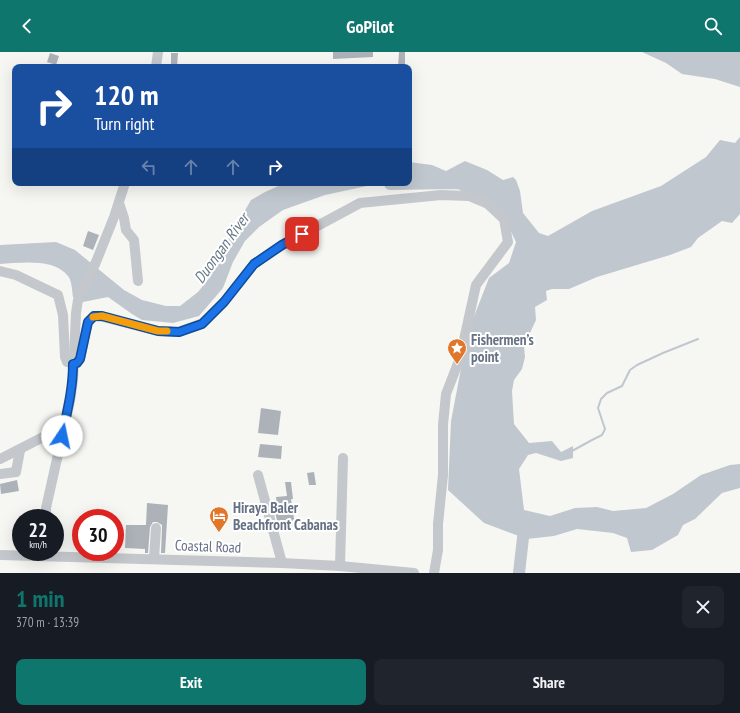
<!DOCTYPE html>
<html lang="en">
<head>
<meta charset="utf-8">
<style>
  body { margin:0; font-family:"PT Sans Narrow",sans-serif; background:#20242c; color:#f1f3f6; height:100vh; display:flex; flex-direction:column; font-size:15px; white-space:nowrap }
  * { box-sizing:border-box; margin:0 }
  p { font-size:13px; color:#9ea1a6 }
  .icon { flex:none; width:22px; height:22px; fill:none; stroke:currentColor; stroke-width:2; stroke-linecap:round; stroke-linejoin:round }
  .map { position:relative; height:521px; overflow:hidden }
  .side { display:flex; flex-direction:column; background:#171b24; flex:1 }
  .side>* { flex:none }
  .top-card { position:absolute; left:12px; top:12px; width:400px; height:122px; border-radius:8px; box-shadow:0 4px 16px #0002; background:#1a4fa0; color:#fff; overflow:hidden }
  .speed { position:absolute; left:12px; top:457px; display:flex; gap:8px; font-size:20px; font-weight:700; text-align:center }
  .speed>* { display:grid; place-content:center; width:52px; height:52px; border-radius:50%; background:#171b24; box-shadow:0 4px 16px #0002; line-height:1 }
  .speed small { font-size:10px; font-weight:400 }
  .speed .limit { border:6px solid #d22; background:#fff; color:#111 }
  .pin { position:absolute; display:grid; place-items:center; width:34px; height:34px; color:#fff; margin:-17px; border-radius:8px; box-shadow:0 2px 6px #0006 }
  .me { position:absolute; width:44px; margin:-22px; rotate:11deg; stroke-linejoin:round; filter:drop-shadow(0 0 3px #0008) }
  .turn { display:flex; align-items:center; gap:14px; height:84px; padding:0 16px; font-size:18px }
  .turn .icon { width:52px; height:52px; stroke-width:2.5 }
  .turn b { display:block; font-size:28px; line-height:34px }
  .lanes { display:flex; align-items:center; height:38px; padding:0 16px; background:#0003; justify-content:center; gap:20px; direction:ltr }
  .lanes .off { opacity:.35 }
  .round { display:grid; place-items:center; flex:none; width:42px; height:42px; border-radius:8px; background:#20242c }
  .head { display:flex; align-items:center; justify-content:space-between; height:68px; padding:0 16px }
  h1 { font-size:24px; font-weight:600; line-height:30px; color:#0f766e }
  .button { display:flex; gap:8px; margin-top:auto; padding:8px 16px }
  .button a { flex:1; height:46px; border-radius:8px; background:#0f766e; color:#fff; font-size:16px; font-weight:600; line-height:46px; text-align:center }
  .button a+a { background:#20242c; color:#f1f3f6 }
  header { display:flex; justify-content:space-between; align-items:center; height:52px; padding:0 16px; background:#0f766e; color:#fff; font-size:18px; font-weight:600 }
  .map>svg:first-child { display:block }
  .water { fill:#c0c7ce }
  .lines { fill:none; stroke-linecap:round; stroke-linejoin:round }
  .stream { stroke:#c0c7ce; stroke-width:2 }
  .river { stroke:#c0c7ce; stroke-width:12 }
  .building { fill:#adb2b9 }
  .minor { stroke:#c4c7cb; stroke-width:10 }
  .route-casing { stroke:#114b97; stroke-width:10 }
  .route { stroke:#1a73e8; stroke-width:7 }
  .slow { stroke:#f59e0b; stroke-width:7 }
  .labels { text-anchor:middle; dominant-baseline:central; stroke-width:4; stroke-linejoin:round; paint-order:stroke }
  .poi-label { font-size:15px; font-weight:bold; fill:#667184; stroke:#fff; text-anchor:start }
  .street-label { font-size:15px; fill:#667184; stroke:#fff }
  .water-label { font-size:16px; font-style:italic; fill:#677887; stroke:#fff }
</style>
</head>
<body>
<header><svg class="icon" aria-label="back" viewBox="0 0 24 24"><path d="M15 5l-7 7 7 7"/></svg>GoPilot<svg class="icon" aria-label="search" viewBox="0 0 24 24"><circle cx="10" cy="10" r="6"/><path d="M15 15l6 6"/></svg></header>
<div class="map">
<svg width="740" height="521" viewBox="0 0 740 521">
  <rect width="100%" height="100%" fill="#f6f7f3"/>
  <g class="water">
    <polygon points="642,0 740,0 740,35 715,27 682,22 666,11"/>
    <path d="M740 85V162L732 171 722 169 698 186 691 195 670 203 597 225 569 237H552L546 239 547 248 535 255 536 268 524 294 525 305 522 317 514 328 512 339 514 372 529 391 552 389 561 400 573 394V406L561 409 536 401 528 403 519 417 524 458 550 464 575 456 597 455 613 459 646 456 673 442 701 423 730 413 740 412V436L722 441 695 467 683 473 678 483 652 498 631 500 627 486 613 481 577 477 554 484 527 487 484 471 448 438 451 369 468 280 489 226 509 211 516 190 504 165 490 146 480 139 462 131 433 129 367 134 325 143 283 158 259 175 245 189 233 210 223 236 199 264 173 271 142 268 132 262 108 245 83 250 73 245C72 239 72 229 68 224 54 206 20 211 0 212V193L56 190 75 198 124 238 142 248 166 254H180L198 240 210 225 223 196 251 148 265 140 285 131H409V110L432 113 446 119 465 109 487 118 503 128 513 125 516 128 520 139 523 161 539 181 548 184 592 159 661 134 706 105 720 88 735 91Z"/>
  </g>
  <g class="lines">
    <polyline class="stream" points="572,399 592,388 602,383 605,377 598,356 601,347 607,341 622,334 630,318 637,313 663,301 698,287"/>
    <g class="river">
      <polyline points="390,132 459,131 499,150"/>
      <polyline points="519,521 524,477"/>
    </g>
  </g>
  <g class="building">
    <polygon points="333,0 373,0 373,5 333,7"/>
    <polygon points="399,0 405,0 405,15 398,15"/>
    <polygon points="50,1 59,4 56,13 47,10"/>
    <polygon points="171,1 178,1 177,15 171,15"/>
    <polygon points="88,179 99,183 93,198 83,194"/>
    <polygon points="261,356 281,359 278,383 258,381"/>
    <polygon points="260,392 282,394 281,407 258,405"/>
    <polygon points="314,420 316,433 309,433 307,421"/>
    <polygon points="17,428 19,439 1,442 0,432"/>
    <polygon points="285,430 291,430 293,447 291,447 295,473 279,476 274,456 277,456 276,445 287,444"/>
    <polygon points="147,451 168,453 165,501 161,501 162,476 162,473 157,470 153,470 150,475 148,501 145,501 145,497 125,496 126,473 146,473"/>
  </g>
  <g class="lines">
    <g class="minor">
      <polyline points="156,15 158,0"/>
      <polyline points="119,151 124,166 126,178 134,188 138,229"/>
      <path d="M0 219 16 223 58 243 63 263 65 305 67 310C73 312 76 312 80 307L88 270 94 264 103 265 158 279 179 280 203 271 224 250 254 212 282 193 360 151 441 143 469 144 488 152 504 167 508 190 476 233 460 306 446 342 443 373V423L438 472V498L434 521"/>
      <polyline points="0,407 51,381 62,384"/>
      <polyline points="0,422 16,420 20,398"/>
      <polyline points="258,423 282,511"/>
      <polyline points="46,466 46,456 70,349 73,328 76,261 78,248 96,210 114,165 125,131"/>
      <polyline points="0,503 282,511 340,514 414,521"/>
      <polyline points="154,507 156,476"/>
      <polyline points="340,514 343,406"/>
    </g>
  </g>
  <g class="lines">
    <g class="route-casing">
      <path id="route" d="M62 384C67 360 73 337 73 312L77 311 80 307 88 270 94 264H102L158 279 179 280 202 272 224 250 254 212 282 193 302 182"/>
    </g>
    <use href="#route" class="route"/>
    <polyline class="slow" points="93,265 102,264 158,279 167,279"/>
  </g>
  <defs>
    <g id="sight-pin" transform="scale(1)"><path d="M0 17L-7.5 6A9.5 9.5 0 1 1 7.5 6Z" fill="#e0772a" stroke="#fff"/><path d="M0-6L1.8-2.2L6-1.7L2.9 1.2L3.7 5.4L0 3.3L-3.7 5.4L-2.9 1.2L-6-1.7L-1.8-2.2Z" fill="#fff"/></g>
    <g id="hotel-pin" transform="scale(1)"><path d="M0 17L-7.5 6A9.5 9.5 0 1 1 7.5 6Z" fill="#e0772a" stroke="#fff"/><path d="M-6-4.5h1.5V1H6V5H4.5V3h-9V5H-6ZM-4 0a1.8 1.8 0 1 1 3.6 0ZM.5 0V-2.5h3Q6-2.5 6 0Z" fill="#fff"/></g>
  </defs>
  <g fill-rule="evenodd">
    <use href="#sight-pin" x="457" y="296"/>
    <use href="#hotel-pin" x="219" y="464"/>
  </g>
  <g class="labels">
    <g class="poi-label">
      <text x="471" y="287">Fishermen’s<tspan x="471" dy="17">point</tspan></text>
      <text x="233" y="455">Hiraya Baler<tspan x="233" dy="17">Beachfront Cabanas</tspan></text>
    </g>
    <g class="street-label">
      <text transform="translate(208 494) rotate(2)">Coastal Road</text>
    </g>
    <g class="water-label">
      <text transform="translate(221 196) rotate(-54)">Duongan River</text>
    </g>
  </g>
</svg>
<div class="speed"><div>22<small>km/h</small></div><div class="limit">30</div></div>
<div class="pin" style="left:302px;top:182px;background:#d93025"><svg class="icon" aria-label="arrive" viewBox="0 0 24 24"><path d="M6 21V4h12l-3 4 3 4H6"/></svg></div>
<svg class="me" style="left:62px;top:384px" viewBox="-20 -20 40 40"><circle r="19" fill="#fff"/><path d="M0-13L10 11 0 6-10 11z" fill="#1a73e8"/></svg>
<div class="top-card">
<div class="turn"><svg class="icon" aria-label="right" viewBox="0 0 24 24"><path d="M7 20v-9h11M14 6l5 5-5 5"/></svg><div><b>120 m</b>Turn right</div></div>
<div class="lanes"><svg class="icon off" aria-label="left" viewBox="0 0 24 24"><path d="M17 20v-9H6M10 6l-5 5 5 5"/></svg><svg class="icon off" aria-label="ahead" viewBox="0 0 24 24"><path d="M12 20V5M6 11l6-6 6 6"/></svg><svg class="icon off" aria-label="ahead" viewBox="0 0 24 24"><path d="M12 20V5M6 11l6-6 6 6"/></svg><svg class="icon" aria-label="right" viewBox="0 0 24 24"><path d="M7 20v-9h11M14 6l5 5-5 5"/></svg></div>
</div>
</div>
<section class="side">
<div class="head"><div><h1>1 min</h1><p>370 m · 13:39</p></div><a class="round"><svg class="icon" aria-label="close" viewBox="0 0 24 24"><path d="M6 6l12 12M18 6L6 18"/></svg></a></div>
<div class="button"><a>Exit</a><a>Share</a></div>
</section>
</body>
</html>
